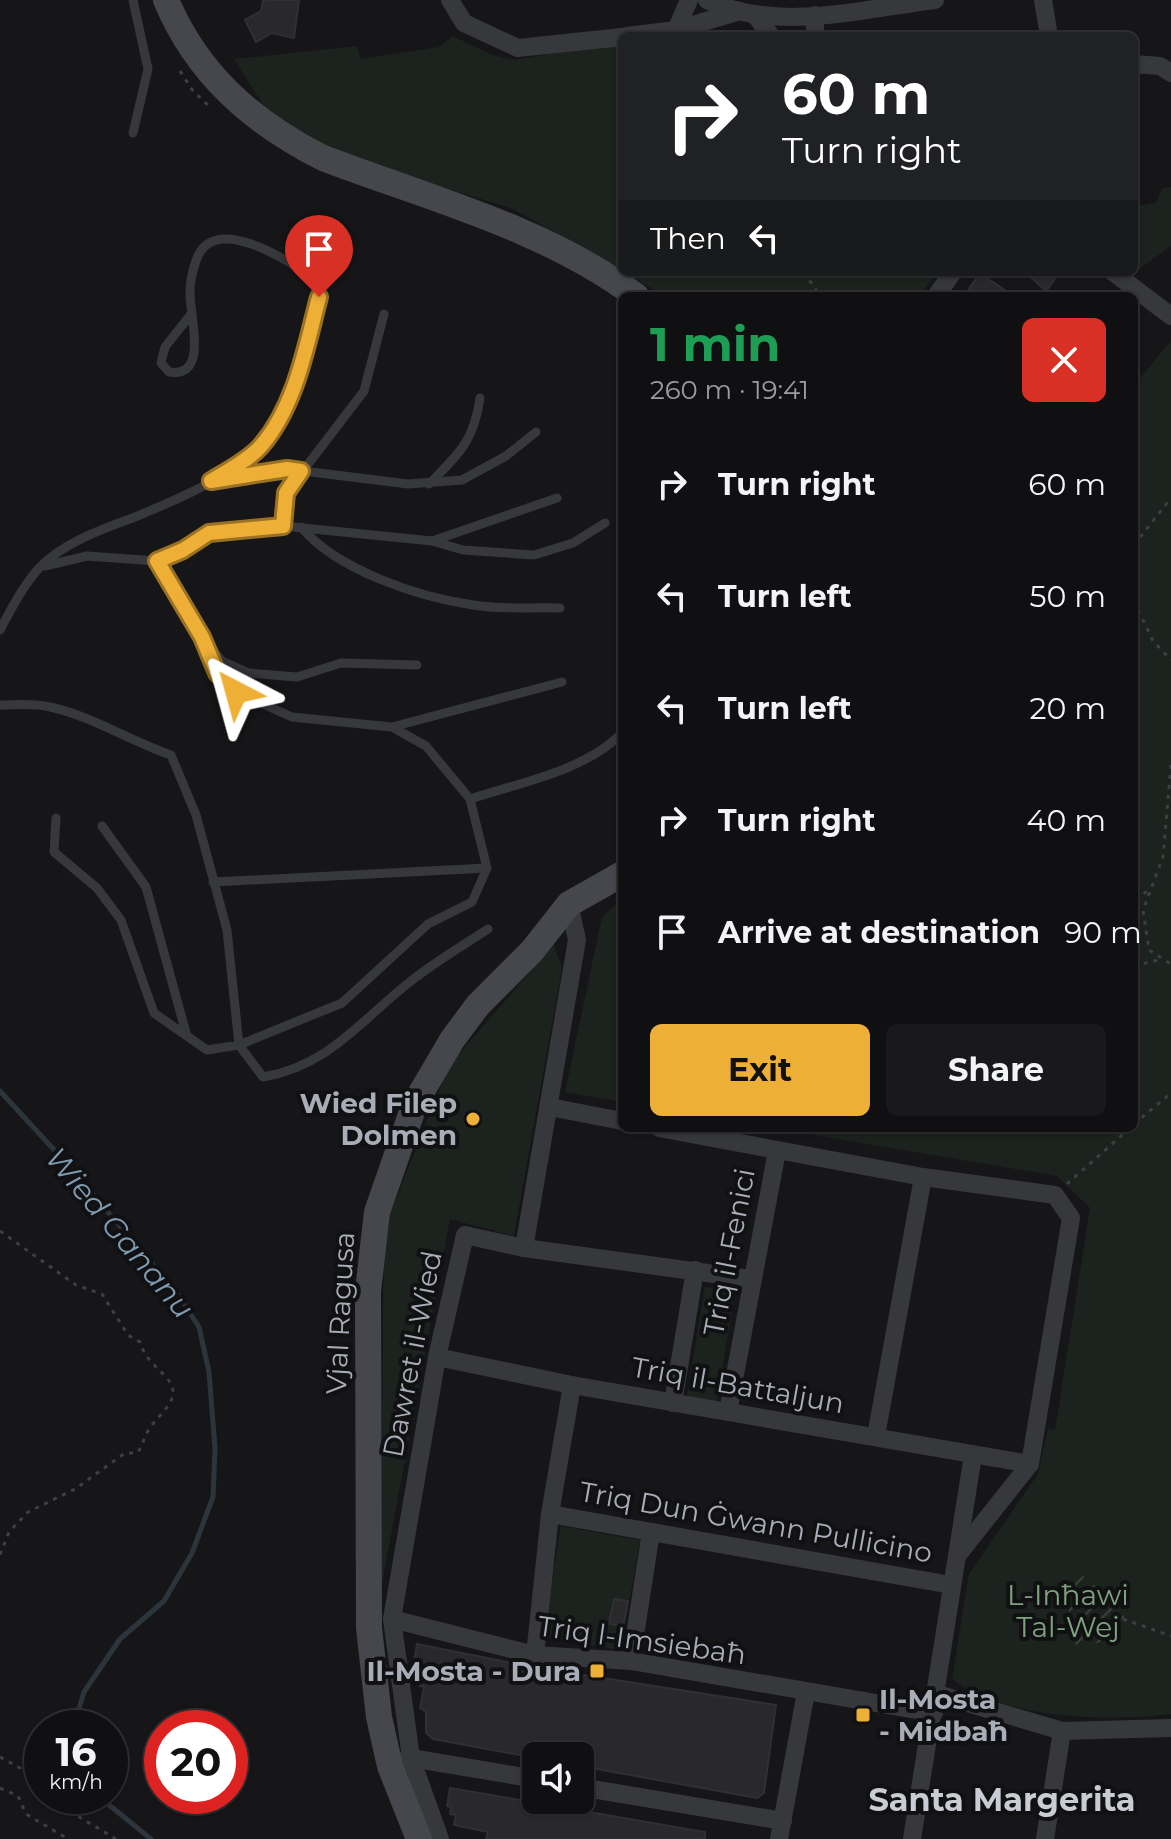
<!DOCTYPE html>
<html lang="en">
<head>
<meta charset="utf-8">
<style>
  body { margin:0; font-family:Montserrat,sans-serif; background:#19191b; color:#f1f3f6; height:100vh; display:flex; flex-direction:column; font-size:30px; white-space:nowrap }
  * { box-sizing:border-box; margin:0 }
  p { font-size:26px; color:#9c9d9f }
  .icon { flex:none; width:44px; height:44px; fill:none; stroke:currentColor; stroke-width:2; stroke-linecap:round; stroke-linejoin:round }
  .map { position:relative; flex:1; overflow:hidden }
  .sheet { position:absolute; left:618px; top:292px; width:520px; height:840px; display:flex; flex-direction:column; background:#101012; border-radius:12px; box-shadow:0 2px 6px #0004,0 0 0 2px #303032 }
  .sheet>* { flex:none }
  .guide { position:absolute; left:618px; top:32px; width:520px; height:244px; border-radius:12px; box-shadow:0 2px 6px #0004,0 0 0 2px #303032; background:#202124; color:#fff; overflow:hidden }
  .fabs { position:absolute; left:522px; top:1742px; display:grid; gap:16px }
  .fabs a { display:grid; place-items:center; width:72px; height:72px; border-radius:12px; background:#101012; box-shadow:0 2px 6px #0004,0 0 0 2px #303032; font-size:40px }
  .speed { position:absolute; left:24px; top:1710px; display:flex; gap:16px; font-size:40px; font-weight:700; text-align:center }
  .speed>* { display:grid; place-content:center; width:104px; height:104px; border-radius:50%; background:#101012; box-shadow:0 2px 6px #0004,0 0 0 2px #303032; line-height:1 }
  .speed small { font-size:20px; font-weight:400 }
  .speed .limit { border:12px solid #d22; background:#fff; color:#111 }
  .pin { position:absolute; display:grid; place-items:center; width:68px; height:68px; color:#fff; margin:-82px -34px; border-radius:50% 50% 50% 0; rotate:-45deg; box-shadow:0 0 8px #0007 }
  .pin .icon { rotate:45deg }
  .me { position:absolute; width:88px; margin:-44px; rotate:321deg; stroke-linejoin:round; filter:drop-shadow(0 0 6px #0008) }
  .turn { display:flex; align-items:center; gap:28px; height:168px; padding:0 32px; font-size:36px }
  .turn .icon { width:104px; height:104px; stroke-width:2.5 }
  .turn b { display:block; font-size:56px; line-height:68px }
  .then { display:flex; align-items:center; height:76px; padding:0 32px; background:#0003; gap:16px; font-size:30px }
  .round { display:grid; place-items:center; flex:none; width:84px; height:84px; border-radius:12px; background:#19191b }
  .headline { display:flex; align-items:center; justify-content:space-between; height:136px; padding:0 32px }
  h1 { font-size:48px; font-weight:700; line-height:60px; color:#1e9e55 }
  .action { display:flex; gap:16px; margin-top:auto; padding:16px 32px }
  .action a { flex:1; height:92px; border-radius:12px; background:#eeaf37; color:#111; font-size:32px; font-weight:700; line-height:92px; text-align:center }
  .action a+a { background:#19191b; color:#f1f3f6 }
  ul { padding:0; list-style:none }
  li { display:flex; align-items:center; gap:24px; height:112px; padding:0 32px }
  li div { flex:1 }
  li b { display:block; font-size:30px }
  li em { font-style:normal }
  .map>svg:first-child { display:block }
  .green { fill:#1c221d }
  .garden { fill:url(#garden-furrows) }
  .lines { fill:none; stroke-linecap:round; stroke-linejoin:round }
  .stream { stroke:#2c353b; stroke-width:5 }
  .building { fill:#29292c; stroke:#303034; stroke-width:2 }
  .path { stroke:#3d3f43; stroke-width:3; stroke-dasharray:4 6; stroke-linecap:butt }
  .lane { stroke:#37383c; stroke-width:9 }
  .street { stroke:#37383c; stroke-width:18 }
  .secondary { stroke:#45474c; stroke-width:26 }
  .route-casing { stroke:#9b7224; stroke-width:20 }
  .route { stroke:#eeaf37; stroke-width:14 }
  .poi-dot { fill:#eeaf37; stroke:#111113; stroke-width:3 }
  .labels { text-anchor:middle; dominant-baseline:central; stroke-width:8; stroke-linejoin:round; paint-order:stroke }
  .poi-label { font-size:28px; font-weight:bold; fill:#a8adb7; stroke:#111113; text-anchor:end }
  .street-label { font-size:28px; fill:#a8adb7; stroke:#111113 }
  .park-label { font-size:28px; fill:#7fa281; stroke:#111113 }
  .water-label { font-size:30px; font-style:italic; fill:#7f9bb2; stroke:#111113 }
  .quarter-label { font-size:32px; font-weight:bold; fill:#c9ccd3; stroke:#111113 }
</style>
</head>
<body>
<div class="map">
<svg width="1171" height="1839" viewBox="0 0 1171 1839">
  <defs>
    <pattern id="garden-furrows" width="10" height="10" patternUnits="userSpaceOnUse" patternTransform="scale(2)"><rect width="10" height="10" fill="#1c221d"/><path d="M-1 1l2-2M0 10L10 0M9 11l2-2" fill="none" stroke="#3a3f3c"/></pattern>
  </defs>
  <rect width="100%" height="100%" fill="#161618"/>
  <g class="green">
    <polygon points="453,36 492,55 515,60 622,41 622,271 513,209 337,154 269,114 234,59 357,46 360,59 439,47"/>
    <polygon points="1171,187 1171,246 1131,275 1127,272 1134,272 1134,206 1156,203 1162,188"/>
    <polygon points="623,272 937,272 925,289 935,296 665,296"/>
    <path d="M1171 341V1714C1107 1722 1004 1719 952 1679L969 1574 1038 1474 1048 1428 1055 1430 1090 1208 1057 1176 773 1128H1134V385Z"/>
    <polygon points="622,899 622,1102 565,1092 602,917"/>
    <polygon points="554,945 562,968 514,1236 450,1219 380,1594 384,1229 449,1065"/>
    <polygon points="705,1287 735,1292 717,1401 687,1396"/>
    <polygon points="561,1526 640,1540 621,1650 542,1637"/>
  </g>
  <polygon class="garden" points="1079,1573 1124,1608 1124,1624 1109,1641 1077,1646 1068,1637 1070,1588"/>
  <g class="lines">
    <g class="stream">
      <polyline points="0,1091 68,1165 179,1296 199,1327 209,1372 215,1448 213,1497 192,1553 164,1601 120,1639 84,1692 73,1728"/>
      <polyline points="98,1796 151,1839"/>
    </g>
  </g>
  <g class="building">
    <polygon points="271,0 299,0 294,38 272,33 256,42 245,20 261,11 263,1"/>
    <polygon points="1025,272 1060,272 1046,291"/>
    <polygon points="980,273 1013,296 964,296"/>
    <polygon points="614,1599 628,1601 623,1626 609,1624"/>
    <polygon points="417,1644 532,1667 776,1705 764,1793 757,1798 580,1766 580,1756 536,1758 433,1739 426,1733 426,1712 420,1708 424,1687 420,1686 419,1662 414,1661"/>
    <polygon points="450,1788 705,1832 705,1839 486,1839 488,1832 454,1825 456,1815 450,1814 451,1807 447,1806"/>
  </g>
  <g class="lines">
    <g class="path">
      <polyline points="180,71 193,91 211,108"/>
      <polyline points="804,272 820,296"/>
      <polyline points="1134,545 1171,498"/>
      <polyline points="1134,601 1153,641 1171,660"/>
      <polyline points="1171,765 1163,857 1143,910 1149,950 1171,964"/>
      <polyline points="1134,897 1149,891"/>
      <polyline points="1134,966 1162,959"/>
      <polyline points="1134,1124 1171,1093"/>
      <polyline points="1067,1184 1130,1128"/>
      <path d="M0 1231 76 1285 102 1294 128 1335 140 1342C145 1359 155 1365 166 1377 186 1399 158 1413 148 1431 143 1439 143 1446 137 1453H125L75 1489 28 1512 9 1532 0 1555"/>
      <polyline points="1123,1619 1171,1636"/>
      <polyline points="0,1757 20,1768 42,1795"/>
      <polyline points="0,1788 18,1796 26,1814 68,1839"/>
      <polyline points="44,1796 116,1839"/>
    </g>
    <g class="lane">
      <polyline points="133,0 148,69 133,133"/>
      <polyline points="215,481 287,469 408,484 462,480 506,456 536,432"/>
      <path d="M429 484C459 454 474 441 480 398"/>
      <polyline points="283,526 286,493 364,391 384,314"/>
      <path d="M301 527C337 570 418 597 473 605 501 610 532 607 560 608"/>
      <polyline points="432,541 557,498"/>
      <polyline points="157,561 202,637 222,661 249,673 297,677 341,663 417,665"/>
      <polyline points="45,566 87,556 157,561 183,550 209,533 283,526 432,541 463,550 534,555 573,543 605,523"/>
      <path d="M0 630C11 609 23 586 39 568 62 544 99 530 130 519 165 505 239 474 262 445 282 419 295 388 303 357 310 331 320 306 315 280 287 259 209 209 195 264 189 282 189 294 192 313L165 347 161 363 169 372C203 377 194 335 192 313"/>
      <polyline points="202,637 217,673 236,692 292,717 392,727 562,682"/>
      <path d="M0 705C16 705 34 703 50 707 92 716 130 741 171 755L196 815 227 930 239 1045 207 1050 154 1013 121 920 97 888 54 852 56 818"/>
      <path d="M392 727 426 746 470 799 487 868 472 902 428 924 342 1003 239 1045 263 1077C329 1066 362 1019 411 981 435 962 462 946 488 929"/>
      <path d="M470 799C519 783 585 771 622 733"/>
      <polyline points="102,826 146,887 186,1033"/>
      <polyline points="213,882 487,868"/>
    </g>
    <g class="street">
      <polyline points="450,0 464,23 518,48 622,37"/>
      <path d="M707 0C778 33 860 9 935 0"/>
      <polyline points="1043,0 1049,36"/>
      <polyline points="815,15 815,36"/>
      <polyline points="756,16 771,36"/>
      <polyline points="676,30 689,0"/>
      <polyline points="627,36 676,30 740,11"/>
      <polyline points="1134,64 1160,66 1171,73"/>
      <polyline points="1113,272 1171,316"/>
      <polyline points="936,296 953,272"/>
      <polyline points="550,1107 622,1121"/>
      <polyline points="659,1128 923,1177 1055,1195 1071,1218 1030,1464 957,1556"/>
      <polyline points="524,1248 751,1279"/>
      <polyline points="437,1357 572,1385 1030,1464"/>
      <polyline points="673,1403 695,1270"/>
      <polyline points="728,1412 777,1151"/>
      <polyline points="876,1436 923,1177"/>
      <polyline points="550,1514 951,1585"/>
      <polyline points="392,1619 535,1655 631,1661 934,1713"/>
      <polyline points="535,1655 550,1514 572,1385"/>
      <polyline points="631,1661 651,1532"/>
      <polyline points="937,1694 1062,1731 1171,1728"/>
      <polyline points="401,1762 411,1758 536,1779"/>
      <polyline points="580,1787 783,1821"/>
      <polyline points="440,1839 411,1758 392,1619 437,1357 465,1235 524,1248 577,940 569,904"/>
      <polyline points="779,1839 806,1692"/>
      <polyline points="912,1839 973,1455"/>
      <polyline points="1045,1839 1062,1731"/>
    </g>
    <g class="secondary">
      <path d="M166 0C197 74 252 122 323 158 428 198 545 228 636 296"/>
      <polyline points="419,1839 390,1766 379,1717 369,1628 368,1291 377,1212 415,1103 452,1040 478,1005 532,951 569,904 622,874"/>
    </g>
  </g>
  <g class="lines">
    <g class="route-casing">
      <path id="route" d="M236 692 217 673 202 637 157 561 183 550 209 533 283 526 286 493 301 471 287 469 211 481C227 471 249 460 261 446 296 405 306 347 319 297"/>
    </g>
    <use href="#route" class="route"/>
  </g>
  <g class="poi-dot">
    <circle cx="473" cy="1119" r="8"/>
    <rect x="589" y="1663" width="16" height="16" rx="4"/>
    <rect x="855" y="1707" width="16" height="16" rx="4"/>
  </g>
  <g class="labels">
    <g class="poi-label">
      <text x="457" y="1103">Wied Filep<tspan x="457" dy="32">Dolmen</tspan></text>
      <text x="581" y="1671">Il-Mosta - Dura</text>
      <text x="879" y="1699" text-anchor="start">Il-Mosta<tspan x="879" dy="32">- Midbaħ</tspan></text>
    </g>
    <g class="street-label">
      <text transform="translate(729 1252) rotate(-79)">Triq il-Fenici</text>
      <text transform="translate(340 1313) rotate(-87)">Vjal Ragusa</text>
      <text transform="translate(412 1354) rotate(-79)">Dawret il-Wied</text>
      <text transform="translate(738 1385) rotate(10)">Triq il-Battaljun</text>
      <text transform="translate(756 1522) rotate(10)">Triq Dun Ġwann Pullicino</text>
      <text transform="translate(642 1640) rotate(8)">Triq l-Imsiebaħ</text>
    </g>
    <g class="park-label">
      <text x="1068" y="1595">L-Inħawi<tspan x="1068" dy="32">Tal-Wej</tspan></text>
    </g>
    <g class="water-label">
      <text transform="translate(120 1233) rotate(50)">Wied Gananu</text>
    </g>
    <g class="quarter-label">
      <text x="1002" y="1799">Santa Margerita</text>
    </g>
  </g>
</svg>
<div class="fabs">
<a><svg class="icon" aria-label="sound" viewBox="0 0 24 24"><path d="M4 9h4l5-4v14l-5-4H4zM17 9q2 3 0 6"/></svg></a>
</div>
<div class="speed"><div>16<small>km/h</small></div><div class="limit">20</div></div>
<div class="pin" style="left:319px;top:297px;background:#d93025"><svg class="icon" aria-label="arrive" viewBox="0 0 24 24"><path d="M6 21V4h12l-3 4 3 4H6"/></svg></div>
<svg class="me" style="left:236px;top:692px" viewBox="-20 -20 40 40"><path d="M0-17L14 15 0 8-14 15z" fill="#eeaf37" stroke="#fff" stroke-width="4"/></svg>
<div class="guide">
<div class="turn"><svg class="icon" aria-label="right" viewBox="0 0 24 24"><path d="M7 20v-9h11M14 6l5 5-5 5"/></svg><div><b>60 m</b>Turn right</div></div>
<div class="then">Then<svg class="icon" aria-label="left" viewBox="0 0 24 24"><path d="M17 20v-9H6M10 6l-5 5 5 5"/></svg></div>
</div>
<section class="sheet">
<div class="headline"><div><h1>1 min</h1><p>260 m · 19:41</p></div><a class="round" style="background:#d93025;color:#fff"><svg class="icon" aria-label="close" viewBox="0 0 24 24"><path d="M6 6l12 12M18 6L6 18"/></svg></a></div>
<ul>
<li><svg class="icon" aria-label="right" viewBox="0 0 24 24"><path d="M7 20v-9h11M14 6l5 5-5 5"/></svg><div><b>Turn right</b></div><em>60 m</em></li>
<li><svg class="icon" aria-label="left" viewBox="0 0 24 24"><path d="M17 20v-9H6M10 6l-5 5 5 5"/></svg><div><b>Turn left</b></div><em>50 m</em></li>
<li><svg class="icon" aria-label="left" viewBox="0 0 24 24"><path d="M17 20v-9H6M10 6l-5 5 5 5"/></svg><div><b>Turn left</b></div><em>20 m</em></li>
<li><svg class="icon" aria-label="right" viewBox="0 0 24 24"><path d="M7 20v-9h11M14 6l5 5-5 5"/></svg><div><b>Turn right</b></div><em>40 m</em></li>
<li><svg class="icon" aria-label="arrive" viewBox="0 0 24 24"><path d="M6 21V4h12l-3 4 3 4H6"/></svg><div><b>Arrive at destination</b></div><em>90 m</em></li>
</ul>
<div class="action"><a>Exit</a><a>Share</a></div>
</section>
</div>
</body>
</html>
